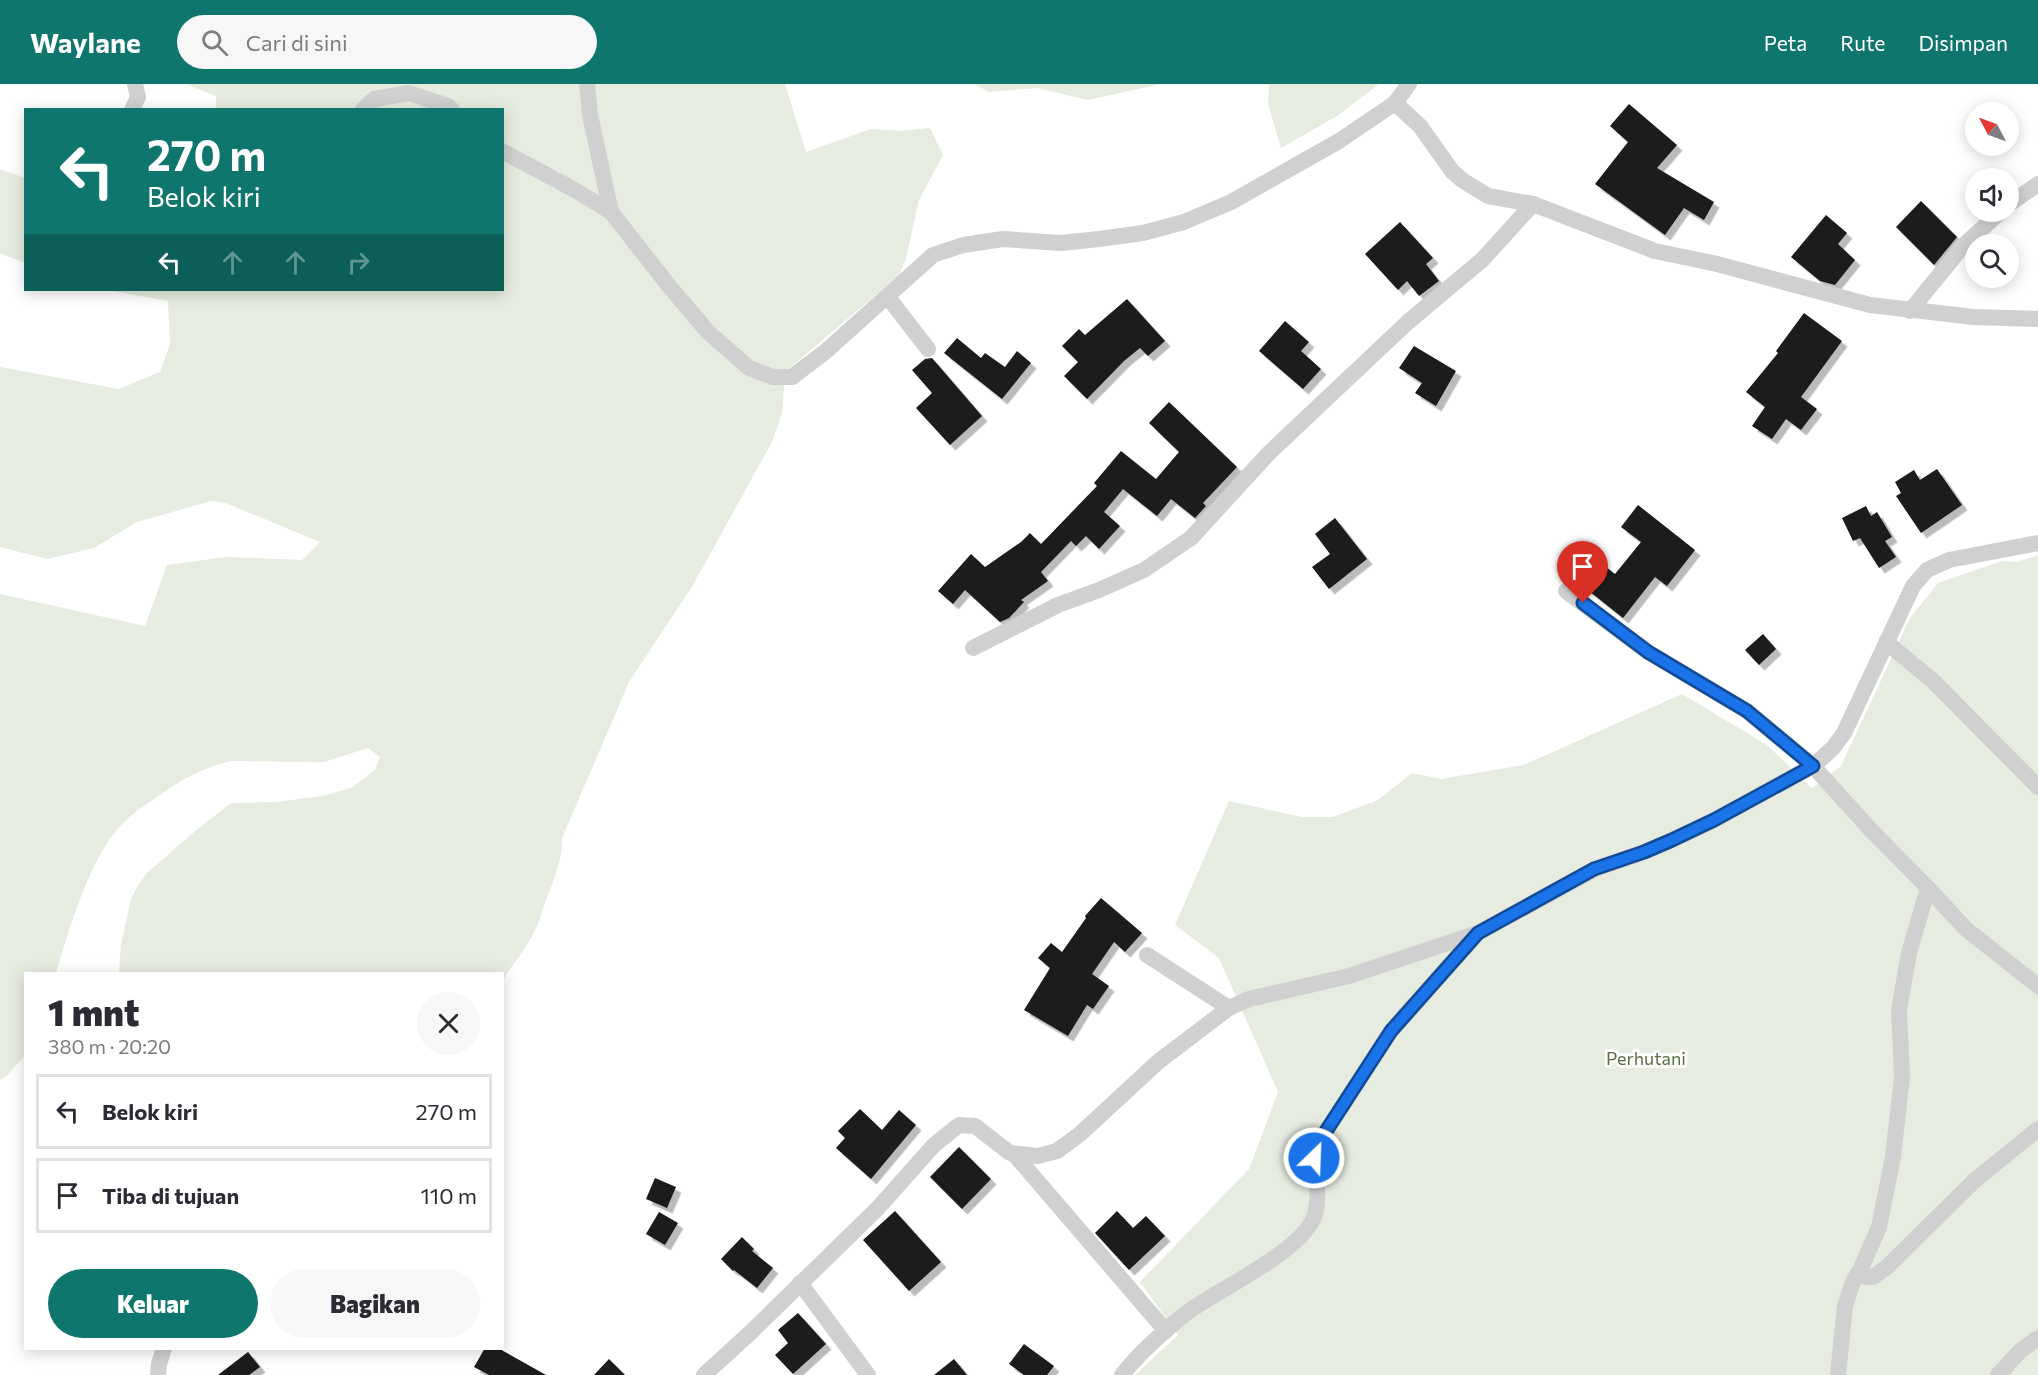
<!DOCTYPE html>
<html lang="id">
<head>
<meta charset="utf-8">
<style>
  body { margin:0; font-family:Commissioner,sans-serif; background:#f7f7f7; color:#2b2b33; height:100vh; display:flex; flex-direction:column; font-size:22px; white-space:nowrap }
  * { box-sizing:border-box; margin:0 }
  p { font-size:20px; color:#7c7c81 }
  .icon { flex:none; width:33px; height:33px; fill:none; stroke:currentColor; stroke-width:2; stroke-linecap:round; stroke-linejoin:round }
  .map { position:relative; flex:1; overflow:hidden }
  .drawer { position:absolute; left:24px; top:888px; width:480px; height:378px; display:flex; flex-direction:column; background:#fff; border-radius:0px; box-shadow:0 3px 15px #0003 }
  .drawer>* { flex:none }
  .guide { position:absolute; left:24px; top:24px; width:480px; height:183px; border-radius:0px; box-shadow:0 3px 15px #0003; background:#0f766e; color:#fff; overflow:hidden }
  .needle { width:39px; rotate:311deg }
  .fabs { position:absolute; left:1965px; top:18px; display:grid; gap:12px }
  .fabs a { display:grid; place-items:center; width:54px; height:54px; border-radius:50%; background:#fff; box-shadow:0 3px 15px #0003; font-size:30px }
  .pin { position:absolute; display:grid; place-items:center; width:51px; height:51px; color:#fff; margin:-62px -26px; border-radius:50% 50% 50% 0; rotate:-45deg; box-shadow:0 0 6px #0007 }
  .pin .icon { rotate:45deg }
  .me { position:absolute; width:66px; margin:-33px; rotate:24deg; stroke-linejoin:round; filter:drop-shadow(0 0 4px #0008) }
  .turn { display:flex; align-items:center; gap:21px; height:126px; padding:0 24px; font-size:27px }
  .turn .icon { width:78px; height:78px; stroke-width:2.5 }
  .turn b { display:block; font-size:42px; line-height:51px }
  .lanes { display:flex; align-items:center; height:57px; padding:0 24px; background:#0003; justify-content:center; gap:30px; direction:ltr }
  .lanes .off { opacity:.35 }
  .round { display:grid; place-items:center; flex:none; width:63px; height:63px; border-radius:32px; background:#f7f7f7 }
  .summary { display:flex; align-items:center; justify-content:space-between; height:102px; padding:0 24px }
  h1 { font-size:36px; font-weight:800; line-height:45px }
  .action { display:flex; gap:12px; margin-top:auto; padding:12px 24px }
  .action a { flex:1; height:69px; border-radius:36px; background:#0f766e; color:#fff; font-size:24px; font-weight:800; line-height:69px; text-align:center }
  .action a+a { background:#f7f7f7; color:#2b2b33 }
  ul { padding:0; list-style:none }
  li { display:flex; align-items:center; gap:18px; height:75px; margin:0 12px 9px; padding:0 12px; border:3px solid #e1e1e2; border-radius:0px }
  li div { flex:1 }
  li b { display:block; font-size:22px }
  li em { font-style:normal }
  header { display:flex; align-items:center; gap:36px; box-sizing:border-box; height:84px; padding:0 30px; background:#0f766e; color:#fff }
  header strong { font-size:28px }
  nav { display:flex; gap:33px; margin-inline-start:auto; font-size:21px }
  .search { width:420px; height:54px; background:#f7f7f7; display:flex; align-items:center; gap:15px; box-sizing:border-box; padding:0 21px; border-radius:33px; color:#7c7c81; font-size:22px }
  .map>svg:first-child { display:block }
  .green { fill:#e6ecdf }
  .building { fill:#1a1a1a; filter:url(#shadow) }
  .lines { fill:none; stroke-linecap:round; stroke-linejoin:round }
  .minor { stroke:#d0d0d0; stroke-width:16 }
  .route-casing { stroke:#114b97; stroke-width:15 }
  .route { stroke:#1a73e8; stroke-width:10 }
  .labels { text-anchor:middle; dominant-baseline:central; stroke-width:6; stroke-linejoin:round; paint-order:stroke }
  .park-label { font-size:18px; fill:#56703f; stroke:#fff }
</style>
</head>
<body>
<header>
<strong>Waylane</strong>
<div class="search"><svg class="icon" aria-label="search" viewBox="0 0 24 24"><circle cx="10" cy="10" r="6"/><path d="M15 15l6 6"/></svg>Cari di sini</div>
<nav><a>Peta</a><a>Rute</a><a>Disimpan</a></nav>
</header>
<div class="map">
<svg width="2038" height="1291" viewBox="0 0 2038 1291">
  <defs>
    <filter id="shadow"><feDropShadow dx="5.5" dy="5.5" stdDeviation="0" flood-color="#0004"/></filter>
  </defs>
  <rect width="100%" height="100%" fill="#fff"/>
  <g class="green">
    <path d="M186 0H785L806 68 871 45 901 47 930 44 943 71 919 116 906 174 899 191 785 288 782 329 772 358 693 501 629 598 562 754C562 776 555 793 547 813 543 823 541 834 536 844 528 862 514 879 503 896L502 890 119 889 121 860 131 815 138 801 148 788 194 748 231 719 276 718 323 712 351 704 375 686 380 673 368 664 324 678 230 677C205 683 185 694 164 708 150 718 135 727 123 739 90 772 69 845 56 889L26 890 25 971 7 992 0 996V510L145 542 167 481 227 473 302 476 320 458 226 419 211 417 137 438 94 464 47 475 0 463V283L119 305 160 288 170 260 168 217 107 206H502V26L216 25V12Z"/>
    <polygon points="974,0 1161,0 1088,16 1037,4 989,8"/>
    <polygon points="1269,0 1379,0 1337,32 1281,64 1268,20"/>
    <polygon points="0,85 25,94 25,179 0,169"/>
    <polygon points="2038,471 2038,1291 1135,1291 1178,1251 1140,1198 1249,1085 1278,1008 1219,874 1175,841 1229,717 1301,733 1333,733 1378,716 1412,689 1441,695 1524,681 1682,610 1767,661 1812,704 1841,682 1910,534 1938,499 2002,477 2017,478"/>
  </g>
  <g class="building">
    <polygon points="1629,20 1677,61 1657,84 1714,118 1704,136 1684,124 1665,151 1595,100 1628,58 1610,42"/>
    <polygon points="1921,117 1957,153 1934,181 1896,143"/>
    <polygon points="1826,131 1847,149 1838,160 1855,176 1835,201 1820,197 1791,173"/>
    <polygon points="1400,138 1433,174 1426,180 1439,197 1419,212 1407,197 1398,206 1365,170"/>
    <polygon points="1127,215 1165,257 1148,272 1140,264 1124,277 1087,315 1064,292 1078,278 1062,262 1079,245 1085,251"/>
    <polygon points="1804,229 1842,257 1801,313 1817,325 1801,346 1786,335 1772,355 1752,342 1765,323 1746,308 1778,269 1776,267"/>
    <polygon points="1285,237 1309,258 1301,267 1321,285 1303,305 1259,267"/>
    <polygon points="957,254 981,274 985,269 1005,283 1017,267 1031,279 1002,315 944,269"/>
    <polygon points="1414,262 1456,287 1436,322 1415,309 1422,299 1399,284"/>
    <polygon points="932,274 982,332 950,361 916,324 932,309 912,286 925,275"/>
    <polygon points="1169,318 1237,383 1203,419 1206,422 1195,434 1171,415 1157,432 1123,405 1104,428 1120,442 1099,465 1086,452 1076,462 1071,457 1041,488 1048,497 1021,516 1024,518 1009,534 1000,538 965,506 953,520 938,507 971,470 985,483 1021,458 1030,449 1041,460 1097,402 1094,399 1121,367 1156,395 1179,368 1149,339"/>
    <polygon points="1937,385 1962,421 1921,449 1896,412 1901,409 1895,398 1914,386 1920,396"/>
    <polygon points="1638,421 1695,466 1667,502 1655,493 1623,534 1574,495 1592,472 1615,490 1641,458 1621,443"/>
    <polygon points="1866,422 1871,432 1877,428 1892,453 1885,457 1896,473 1879,484 1860,454 1853,457 1842,434"/>
    <polygon points="1335,434 1367,475 1329,505 1312,483 1330,470 1315,450"/>
    <polygon points="1763,550 1776,565 1759,581 1745,566"/>
    <polygon points="1101,814 1142,849 1125,868 1114,858 1092,890 1109,902 1093,925 1087,921 1068,952 1024,926 1050,884 1038,874 1051,859 1062,868 1086,834 1085,832"/>
    <polygon points="860,1025 882,1046 899,1026 916,1041 871,1095 836,1064 845,1054 838,1047"/>
    <polygon points="959,1063 991,1095 962,1125 930,1093"/>
    <polygon points="655,1094 676,1103 667,1124 646,1115"/>
    <polygon points="895,1127 941,1178 909,1207 863,1156"/>
    <polygon points="1117,1127 1133,1144 1146,1132 1165,1152 1129,1186 1095,1149"/>
    <polygon points="659,1128 678,1139 665,1161 646,1150"/>
    <polygon points="742,1153 754,1165 752,1167 773,1184 757,1204 734,1186 733,1187 721,1175"/>
    <polygon points="798,1229 826,1260 793,1290 775,1271 788,1259 778,1246"/>
    <polygon points="1024,1260 1054,1282 1047,1291 1024,1291 1009,1280"/>
    <polygon points="485,1264 498,1264 546,1291 489,1291 474,1283"/>
    <polygon points="248,1268 260,1283 249,1291 218,1291"/>
    <polygon points="609,1275 625,1291 594,1291"/>
    <polygon points="954,1275 967,1291 934,1291"/>
  </g>
  <g class="lines">
    <g class="minor">
      <polyline points="587,0 590,31 611,128 669,202 708,248 749,284 773,293 792,293 825,268 933,171 963,161 1003,155 1061,159 1099,155 1143,149 1184,138 1231,118 1339,57 1395,19 1409,0"/>
      <polyline points="1395,19 1420,42 1452,87 1462,96 1488,112 1533,120 1655,167 1717,180 1870,221 1974,233 2038,235"/>
      <polyline points="132,26 138,13 135,0"/>
      <polyline points="363,26 374,15 409,9 448,22 452,26"/>
      <polyline points="502,67 573,105 611,128"/>
      <polyline points="2008,121 2038,100"/>
      <polyline points="887,212 928,265"/>
      <polyline points="1910,227 1962,163 2000,128"/>
      <polyline points="1566,507 1648,568 1747,627 1813,682 1869,744 1928,804 1909,869 1899,926 1902,993 1893,1073 1879,1143 1862,1182 1852,1200 1845,1222 1838,1291"/>
      <polyline points="1886,558 1933,597 2038,703"/>
      <polyline points="973,564 1058,521 1099,506 1144,486 1191,454 1269,369 1408,238 1483,175 1533,120"/>
      <polyline points="1928,804 1966,845 2038,902"/>
      <polyline points="1147,871 1229,924"/>
      <polyline points="1014,1070 1166,1247"/>
      <polyline points="1857,1192 1873,1193 1887,1183 1974,1097 2038,1045"/>
      <polyline points="800,1199 868,1291"/>
      <polyline points="158,1291 159,1280 164,1264"/>
      <polyline points="704,1291 750,1249 878,1124 934,1061 959,1041 975,1042 1010,1069 1038,1072 1057,1067 1080,1050 1159,977 1229,924 1249,915 1349,892 1478,849 1595,785 1644,768 1672,756 1714,736 1813,682 1833,664 1844,649 1913,502 1927,486 1949,476 2038,459"/>
      <path d="M1122 1291C1140 1268 1163 1248 1185 1230 1216 1206 1305 1167 1315 1130 1322 1107 1311 1084 1317 1061L1391 947 1475 852"/>
      <polyline points="1998,1291 2020,1267 2038,1254"/>
    </g>
  </g>
  <g class="lines">
    <g class="route-casing">
      <polyline id="route" points="1314,1074 1317,1061 1391,947 1478,849 1594,785 1644,768 1672,756 1714,736 1813,682 1747,627 1648,568 1583,519"/>
    </g>
    <use href="#route" class="route"/>
  </g>
  <g class="labels">
    <g class="park-label">
      <text x="1646" y="974">Perhutani</text>
    </g>
  </g>
</svg>
<div class="fabs">
<a><svg class="needle" viewBox="-14 -14 28 28"><path d="M0-13l5 13h-10z" fill="#e53935"/><path d="M0 13l5-13h-10z" fill="#7c7c81"/></svg></a>
<a><svg class="icon" aria-label="sound" viewBox="0 0 24 24"><path d="M4 9h4l5-4v14l-5-4H4zM17 9q2 3 0 6"/></svg></a>
<a><svg class="icon" aria-label="search" viewBox="0 0 24 24"><circle cx="10" cy="10" r="6"/><path d="M15 15l6 6"/></svg></a>
</div>
<div class="pin" style="left:1583px;top:519px;background:#d93025"><svg class="icon" aria-label="arrive" viewBox="0 0 24 24"><path d="M6 21V4h12l-3 4 3 4H6"/></svg></div>
<svg class="me" style="left:1314px;top:1074px" viewBox="-20 -20 40 40"><circle r="17" fill="#1a73e8" stroke="#fff" stroke-width="3"/><path d="M0-11L8 9 0 5-8 9z" fill="#fff"/></svg>
<div class="guide">
<div class="turn"><svg class="icon" aria-label="left" viewBox="0 0 24 24"><path d="M17 20v-9H6M10 6l-5 5 5 5"/></svg><div><b>270 m</b>Belok kiri</div></div>
<div class="lanes"><svg class="icon" aria-label="left" viewBox="0 0 24 24"><path d="M17 20v-9H6M10 6l-5 5 5 5"/></svg><svg class="icon off" aria-label="ahead" viewBox="0 0 24 24"><path d="M12 20V5M6 11l6-6 6 6"/></svg><svg class="icon off" aria-label="ahead" viewBox="0 0 24 24"><path d="M12 20V5M6 11l6-6 6 6"/></svg><svg class="icon off" aria-label="right" viewBox="0 0 24 24"><path d="M7 20v-9h11M14 6l5 5-5 5"/></svg></div>
</div>
<section class="drawer">
<div class="summary"><div><h1>1 mnt</h1><p>380 m · 20:20</p></div><a class="round"><svg class="icon" aria-label="close" viewBox="0 0 24 24"><path d="M6 6l12 12M18 6L6 18"/></svg></a></div>
<ul>
<li><svg class="icon" aria-label="left" viewBox="0 0 24 24"><path d="M17 20v-9H6M10 6l-5 5 5 5"/></svg><div><b>Belok kiri</b></div><em>270 m</em></li>
<li><svg class="icon" aria-label="arrive" viewBox="0 0 24 24"><path d="M6 21V4h12l-3 4 3 4H6"/></svg><div><b>Tiba di tujuan</b></div><em>110 m</em></li>
</ul>
<div class="action"><a>Keluar</a><a>Bagikan</a></div>
</section>
</div>
</body>
</html>
